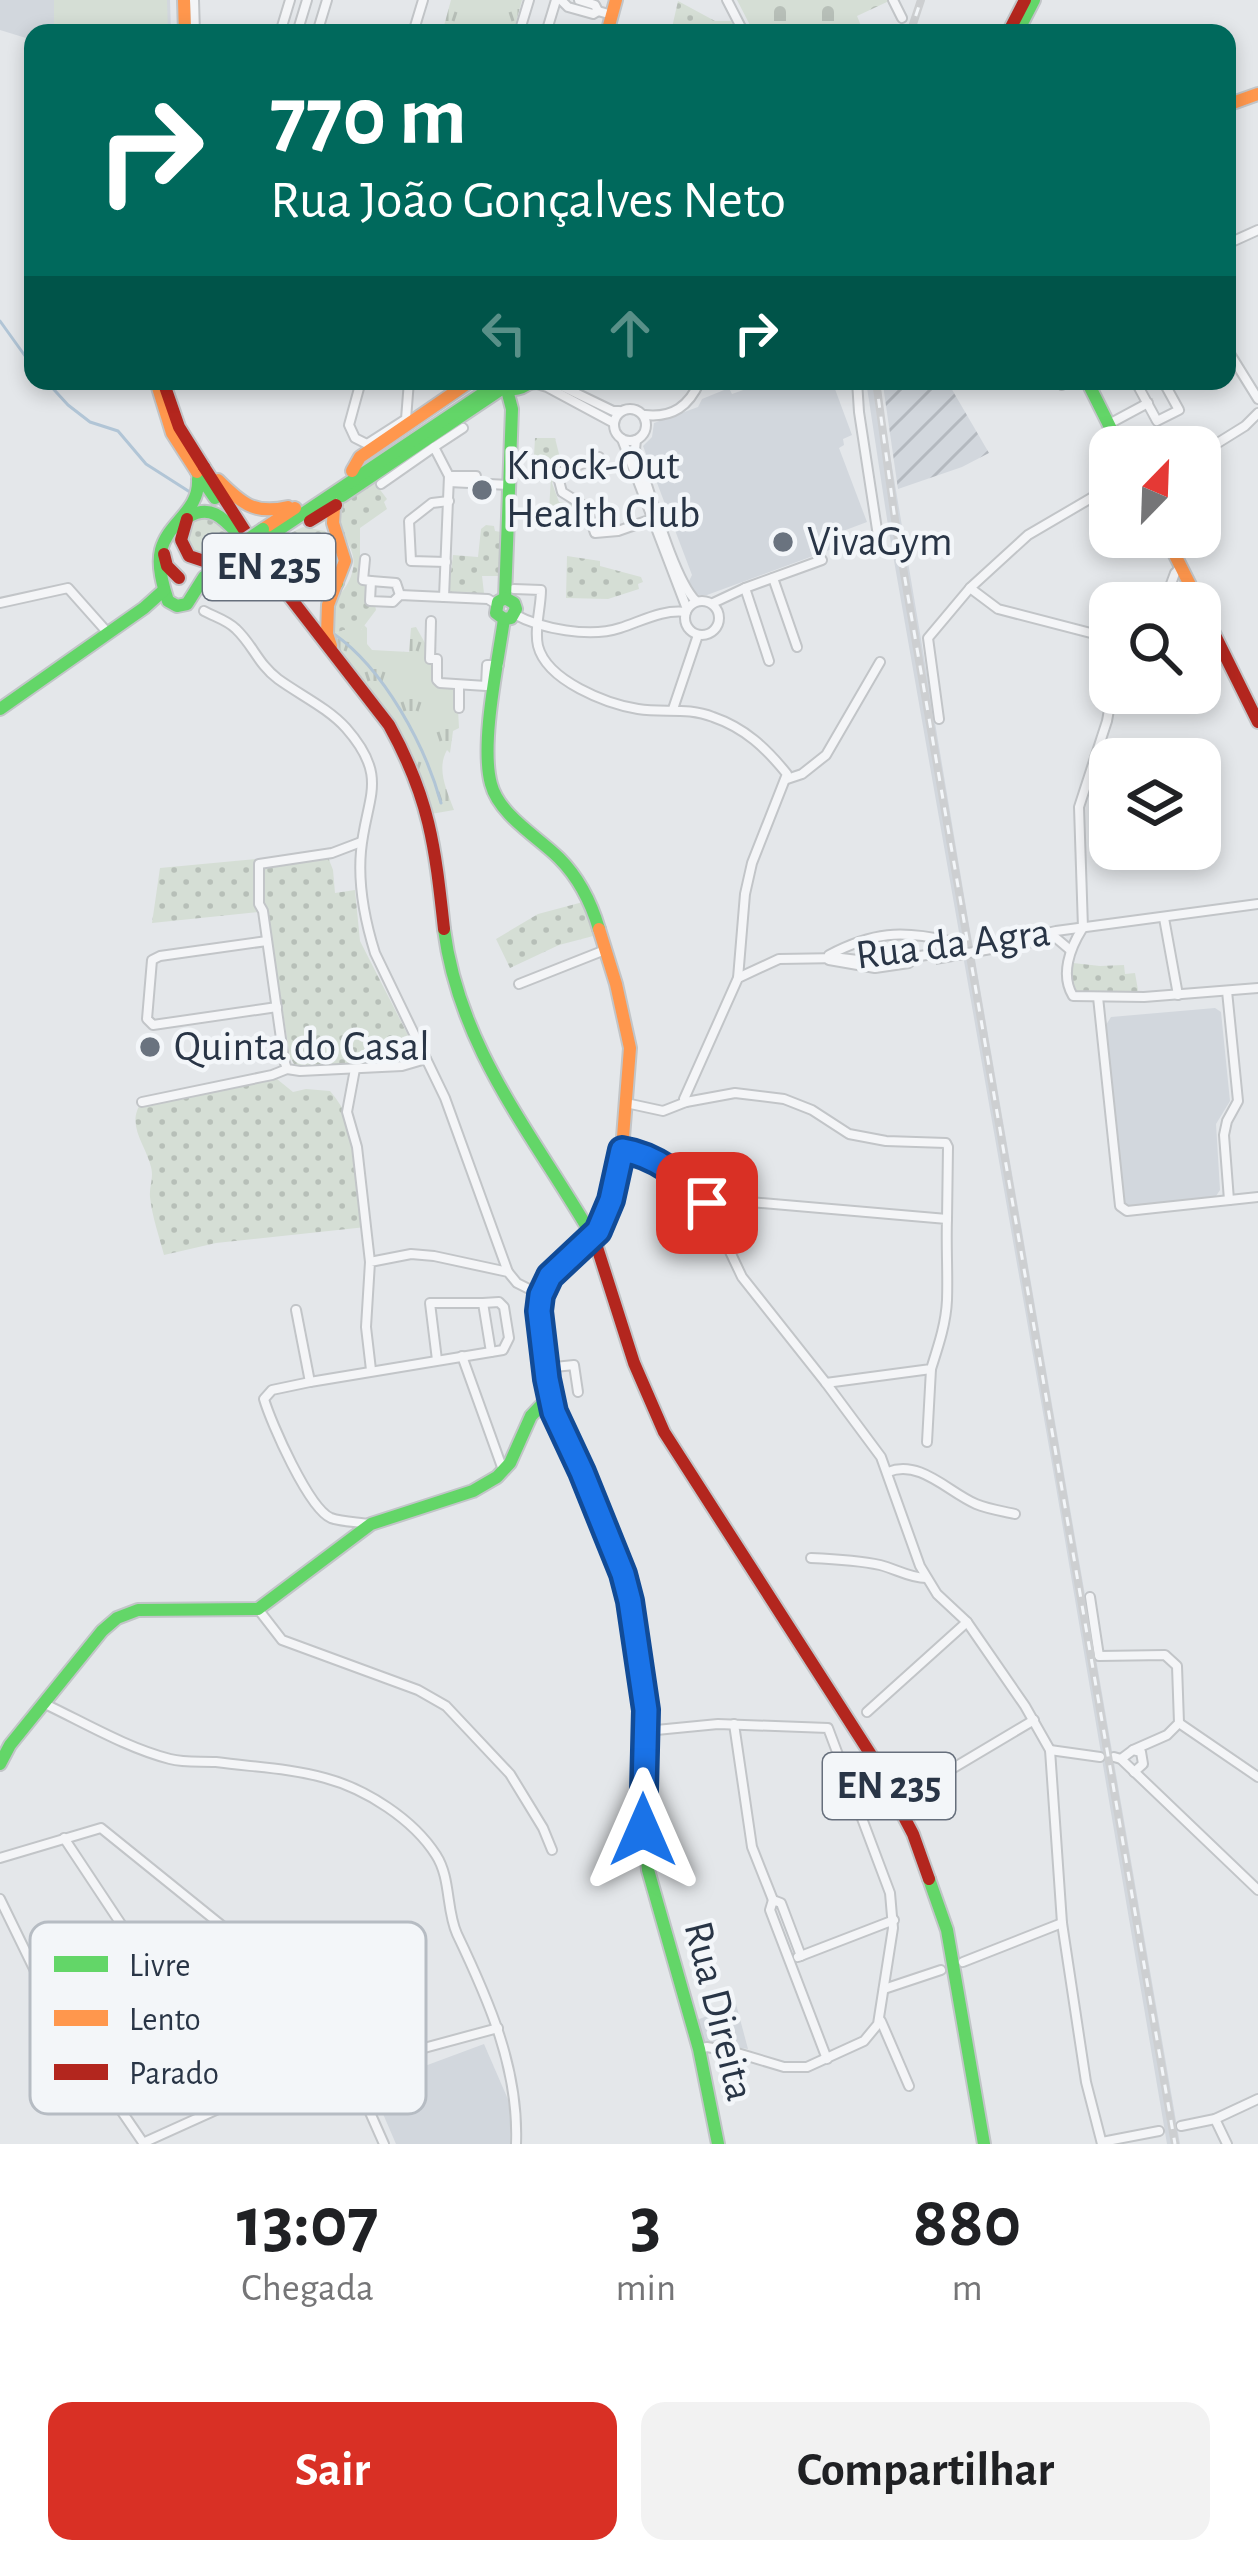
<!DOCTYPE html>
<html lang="pt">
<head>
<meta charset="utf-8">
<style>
  body { margin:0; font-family:"Alegreya Sans",sans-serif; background:#f2f2f2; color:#202124; height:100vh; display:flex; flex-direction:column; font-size:45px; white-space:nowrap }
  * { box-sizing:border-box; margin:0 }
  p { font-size:39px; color:#757577 }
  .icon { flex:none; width:66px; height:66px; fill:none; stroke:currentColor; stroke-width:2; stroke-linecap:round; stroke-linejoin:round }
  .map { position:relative; height:2144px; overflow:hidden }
  .side { display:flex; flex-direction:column; background:#fff; flex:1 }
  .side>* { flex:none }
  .guide { position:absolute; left:24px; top:24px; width:1212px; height:366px; border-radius:24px; box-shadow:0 6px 18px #0003; background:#00695c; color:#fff; overflow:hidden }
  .needle { width:78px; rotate:23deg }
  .tools { position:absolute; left:1089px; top:426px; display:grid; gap:24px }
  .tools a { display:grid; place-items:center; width:132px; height:132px; border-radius:24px; background:#fff; box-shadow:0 6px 18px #0003; font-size:60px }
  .pin { position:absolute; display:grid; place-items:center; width:102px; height:102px; color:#fff; margin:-51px; border-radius:24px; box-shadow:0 6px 18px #0006 }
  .me { position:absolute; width:132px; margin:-66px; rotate:0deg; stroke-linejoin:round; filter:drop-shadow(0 0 9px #0008) }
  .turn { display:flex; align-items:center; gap:42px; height:252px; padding:0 48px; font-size:54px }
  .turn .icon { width:156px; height:156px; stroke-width:2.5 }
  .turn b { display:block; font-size:84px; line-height:102px }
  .lanes { display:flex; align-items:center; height:114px; padding:0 48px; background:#0003; justify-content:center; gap:60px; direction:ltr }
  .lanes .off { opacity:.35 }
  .eta { display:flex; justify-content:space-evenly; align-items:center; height:204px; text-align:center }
  .eta b { font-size:72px; font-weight:700; line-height:84px }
  .action { display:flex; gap:24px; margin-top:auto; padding:24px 48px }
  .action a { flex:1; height:138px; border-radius:24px; background:#d93025; color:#fff; font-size:48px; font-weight:700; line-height:138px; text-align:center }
  .action a+a { background:#f2f2f2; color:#202124 }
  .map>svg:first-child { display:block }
  .built { fill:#d2d7dd }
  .industrial { fill:url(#industrial-furrows) }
  .grass { fill:url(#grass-dots) }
  .cemetery { fill:url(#cemetery-stones) }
  .park { fill:url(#park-tufts) }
  .pitch { fill:#d5ded5 }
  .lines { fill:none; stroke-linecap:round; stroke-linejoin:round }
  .stream { stroke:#b1c5d6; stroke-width:3 }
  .street-casing { stroke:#c2c5c8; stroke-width:12 }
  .fast-casing { stroke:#c2c5c8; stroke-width:16 }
  .slow-casing { stroke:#c2c5c8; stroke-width:16 }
  .jam-casing { stroke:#c2c5c8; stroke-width:16 }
  .street { stroke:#f4f5f7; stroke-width:8 }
  .fast { stroke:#63d668; stroke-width:12 }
  .slow { stroke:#ff974d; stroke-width:12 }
  .jam { stroke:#b3261e; stroke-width:12 }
  .rail-casing { stroke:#cdcfd1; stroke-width:8 }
  .rail { stroke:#f3f6f9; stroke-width:3; stroke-dasharray:9; stroke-linecap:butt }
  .street-bridge-casing { stroke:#c2c5c8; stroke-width:12; stroke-linecap:butt }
  .fast-bridge-casing { stroke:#c1c4c8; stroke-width:16; stroke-linecap:butt }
  .street-bridge { stroke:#f4f5f7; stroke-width:8 }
  .fast-bridge { stroke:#63d668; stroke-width:12 }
  .route-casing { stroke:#114b97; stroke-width:30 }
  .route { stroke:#1a73e8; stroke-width:21 }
  .poi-dot { fill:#6a737f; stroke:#f3f6f9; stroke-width:4.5 }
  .labels { text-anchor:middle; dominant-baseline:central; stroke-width:9; stroke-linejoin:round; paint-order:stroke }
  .shield { fill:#f3f6f9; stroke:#666f7c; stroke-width:3 }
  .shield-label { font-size:39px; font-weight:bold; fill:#293546 }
  .poi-label { font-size:42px; fill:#293546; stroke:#f3f6f9; text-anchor:start }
  .street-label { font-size:42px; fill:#293546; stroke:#f3f6f9 }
  .key { fill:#f3f6f9; stroke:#b6bcc3; stroke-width:3 }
  .key-label { font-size:33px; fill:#293546 }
</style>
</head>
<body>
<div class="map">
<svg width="1258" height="2144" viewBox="0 0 1258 2144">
  <defs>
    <pattern id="industrial-furrows" width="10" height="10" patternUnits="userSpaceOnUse" patternTransform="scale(3)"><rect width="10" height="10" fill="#d2d7dd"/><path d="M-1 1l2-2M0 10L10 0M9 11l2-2" fill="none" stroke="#b4b9bf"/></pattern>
    <pattern id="grass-dots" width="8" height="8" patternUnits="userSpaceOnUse" patternTransform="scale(3)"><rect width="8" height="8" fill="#d5ded5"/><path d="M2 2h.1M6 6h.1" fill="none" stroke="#b7bfb8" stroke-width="1.8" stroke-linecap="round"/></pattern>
    <pattern id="cemetery-stones" width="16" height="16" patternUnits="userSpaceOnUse" patternTransform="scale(3)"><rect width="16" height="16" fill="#d5ded5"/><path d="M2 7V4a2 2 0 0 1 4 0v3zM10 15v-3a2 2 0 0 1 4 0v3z" fill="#b7bfb8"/></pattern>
    <pattern id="park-tufts" width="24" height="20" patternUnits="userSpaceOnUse" patternTransform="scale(3)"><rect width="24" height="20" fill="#d5ded5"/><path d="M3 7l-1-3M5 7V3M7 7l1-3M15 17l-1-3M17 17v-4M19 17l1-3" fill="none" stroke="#b7bfb8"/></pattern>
  </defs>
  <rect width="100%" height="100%" fill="#e4e7ea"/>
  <g class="built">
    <polygon points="0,0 170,0 171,33 33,33 33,61 26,38 0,30"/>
    <polygon points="768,381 832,381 852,435 843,439 844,445 839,448 867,522 835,534 832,549 707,595 699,595 693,591 689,581 692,575 643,446 652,437 654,423 698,407 702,399 729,388 732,394"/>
    <polygon points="866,381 880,381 884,419 968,919 1180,2144 1167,2144 1056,1487 889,532"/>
    <polygon points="1215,1008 1221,1012 1230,1101 1216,1124 1220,1190 1216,1196 1130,1206 1123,1202 1106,1025 1111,1017"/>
    <polygon points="736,2004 748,2049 704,2042 697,2020"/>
    <polygon points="484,2044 510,2104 510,2144 396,2144 371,2086"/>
  </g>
  <polygon class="industrial" points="892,381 947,381 989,453 962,467 898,489 883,385"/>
  <g class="grass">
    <polygon points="678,1 715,21 731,21 737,33 671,32"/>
    <polygon points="535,438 555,438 563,470 552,483 559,502 563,502 566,505 570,504 569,500 579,506 549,510 551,477 533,474"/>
    <path d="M375 483 387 499 384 502 387 509 360 528V583L366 585 367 603 375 605 376 610 361 630H344L334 634C326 593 347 598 353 569 356 552 347 544 342 530 339 520 342 510 345 501Z"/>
    <polygon points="200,514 221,519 236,541 216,555 194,554 187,547 186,529"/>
    <polygon points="486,525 494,526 495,531 501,532 501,576 482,576 484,593 452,594 449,589 453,555 478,557 481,529"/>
    <path d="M303 527 325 531 340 556 338 575C322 588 297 592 279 578 272 572 266 559 260 552L274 541Z"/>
    <polygon points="567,556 600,561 600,566 641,577 643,582 638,584 639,589 608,599 566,598"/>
    <path d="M328 857 333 870 335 893 355 890 360 941 412 1043 414 1057C389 1075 324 1072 294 1064L290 1057 267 911 262 905 261 865Z"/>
    <polygon points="256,859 259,912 152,923 160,868"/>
    <polygon points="583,902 597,935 559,945 510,968 496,939 538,914"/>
    <polygon points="1073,963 1100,966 1124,965 1125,974 1135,973 1139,996 1079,995 1070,989"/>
    <path d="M272 1075 293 1092 306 1089 330 1091C363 1129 361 1180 366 1227L216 1243 164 1255C159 1236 152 1216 150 1197 149 1186 154 1179 151 1167 146 1145 125 1124 142 1102Z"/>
  </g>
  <polygon class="cemetery" points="737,0 888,0 889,1 857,16 864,33 754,33"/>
  <g class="park">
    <polygon points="451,0 522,0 513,33 442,33"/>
    <path d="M364 625 367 628V644L372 650 409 652 411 628 416 627 425 643 437 685 453 689 454 708 458 709 459 728 453 731 450 753 447 750C436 769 447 791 454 810L431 814 425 793 336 643 334 634 344 630H361Z"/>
  </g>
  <polygon class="pitch" points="54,0 167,0 168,33 54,33"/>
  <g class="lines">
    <g class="stream">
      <polyline points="0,321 33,367"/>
      <polyline points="46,381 68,405 90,422 118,431 146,464 193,494"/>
      <path d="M334 634C384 669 425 745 441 803"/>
    </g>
    <g class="street-casing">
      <g id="street">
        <polyline points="194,0 195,33"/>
        <polyline points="561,0 568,7 593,14 598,11"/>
        <polyline points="579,0 595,5 598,11 612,15"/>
        <polyline points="727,0 744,33"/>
        <polyline points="893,0 902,18"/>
        <polyline points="280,33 290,0"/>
        <polyline points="297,33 307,0"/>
        <polyline points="317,33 327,0"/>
        <polyline points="413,33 423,0"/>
        <polyline points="519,33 529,0"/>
        <polyline points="546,33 556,0"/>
        <polyline points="1227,244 1258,230"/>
        <polyline points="1227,349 1258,399"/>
        <polyline points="361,381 349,425 355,438 367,444 406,419 409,381"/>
        <polyline points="551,381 613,411 619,411"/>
        <polyline points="857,381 859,412 878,536"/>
        <polyline points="1058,381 1062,385 1070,381"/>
        <polyline points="1147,381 1138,386 1157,421 1179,410 1163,381"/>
        <polyline points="529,385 537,384 547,387 612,422"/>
        <circle cx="630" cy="425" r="16"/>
        <path d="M645 415C673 418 689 406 700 381"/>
        <polyline points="1109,424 1148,403"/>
        <polyline points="622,439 687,609"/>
        <path d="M636 440 635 449C648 484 673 579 696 601"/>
        <polyline points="434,447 463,428"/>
        <polyline points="1200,454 1245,426 1258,413"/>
        <polyline points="579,465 599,457"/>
        <polyline points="564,471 557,473 562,492 586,507 595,533 618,531 652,519"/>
        <polyline points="449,476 476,476 477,483"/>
        <polyline points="449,482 509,485"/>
        <polyline points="381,484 434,447 449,476"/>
        <polyline points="365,559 363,580 371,581 370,601 393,602 400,595 488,599 496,604"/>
        <polyline points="446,562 411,561 409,521 432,503 449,501"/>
        <polyline points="773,578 797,647"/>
        <polyline points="371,581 396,583 400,595"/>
        <polyline points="745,588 769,661"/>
        <polyline points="970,588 998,609 1110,638"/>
        <path d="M514 589 541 590C541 608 534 629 538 646 547 681 607 704 638 709 664 713 688 707 713 717 745 728 766 748 787 774L752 863 745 894 738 978"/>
        <polyline points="444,597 449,476"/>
        <circle cx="702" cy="618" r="17"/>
        <polyline points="0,603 68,588 108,633"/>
        <polyline points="713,603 745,588 822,560"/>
        <polyline points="1164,603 1175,573 1181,567"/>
        <path d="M204 611C215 617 227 620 236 629 253 645 258 664 278 679 300 695 328 708 346 728 390 778 366 797 361 851 358 884 365 921 375 953L445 1098 508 1272"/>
        <path d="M514 614C541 629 590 638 620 628 642 621 663 609 686 612"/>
        <polyline points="431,621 430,659 437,659 437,680 440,683 486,686 487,665 499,665"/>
        <polyline points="459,708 459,685"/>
        <polyline points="673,709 698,635"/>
        <polyline points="939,719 928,638 970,588 1028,535 1110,487"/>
        <polyline points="787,779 802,774 826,755 880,662"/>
        <polyline points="361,842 332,853 259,864 259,904 263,911 284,1060 287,1069 300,1071 402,1066 426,1059"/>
        <polyline points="1164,918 1178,995"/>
        <polyline points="1083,928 1079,807 1107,721 1112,693"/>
        <path d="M1082 929C1070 948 1060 975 1073 996L1144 997 1258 988"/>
        <polyline points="267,941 160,956 152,960 147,1019 153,1025 277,1007"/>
        <polyline points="1001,943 1056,931 1258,904"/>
        <polyline points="1015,945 1056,938 1069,949"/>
        <path d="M829 955C873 932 901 930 949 941"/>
        <polyline points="829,960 875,968 909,963"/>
        <polyline points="519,984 605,950"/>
        <polyline points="1227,991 1238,1101 1227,1121 1224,1135 1229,1200"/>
        <polyline points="1098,997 1120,1206 1127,1211 1258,1197"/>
        <polyline points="355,1069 347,1112 357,1147 370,1262"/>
        <polyline points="142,1102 272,1075 287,1069"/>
        <polyline points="686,1102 684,1099 738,978 779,959 841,958 875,962 934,954"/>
        <polyline points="626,1103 663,1111 686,1102 735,1093 784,1099 812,1110 849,1134 886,1141 946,1143 948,1147 947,1219"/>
        <polyline points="622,1150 639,1153 655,1159 707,1203 742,1277 826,1383 881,1457 920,1566 937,1594 967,1622 1025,1706 1050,1750 1062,1923 1086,2082 1102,2144"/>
        <path d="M704 1198 947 1219C946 1247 948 1273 947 1300 946 1324 938 1347 931 1369L826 1383"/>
        <polyline points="296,1310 310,1382"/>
        <polyline points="462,1356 503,1470"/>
        <polyline points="437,1360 430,1303 483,1303 491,1352"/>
        <polyline points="545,1368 574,1365 578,1392"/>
        <polyline points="371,1370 366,1327 370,1262 411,1254 434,1256 508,1272 517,1283 541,1295"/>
        <polyline points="927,1442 931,1369"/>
        <path d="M888 1472C920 1459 948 1492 976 1504 988 1509 1002 1511 1015 1514"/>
        <path d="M370 1524C358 1522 342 1522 331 1518 309 1509 271 1423 264 1399L272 1390 310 1382 503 1350 509 1338 504 1307 499 1302 483 1303"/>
        <path d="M811 1558C834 1559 857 1560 880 1565 896 1569 910 1578 926 1578"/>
        <polyline points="1090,1597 1099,1656 1165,1655 1177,1666 1179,1723 1167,1735 1133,1750"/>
        <polyline points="258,1609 282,1640 418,1690 446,1706 510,1774 543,1828 552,1850"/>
        <path d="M45 1704C85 1723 127 1748 170 1759 185 1763 201 1761 216 1762 252 1767 290 1768 325 1778 366 1789 413 1819 436 1855 451 1878 446 1910 457 1934 489 2001 519 2069 516 2144"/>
        <polyline points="867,1712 967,1622"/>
        <polyline points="1179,1723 1258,1777"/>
        <polyline points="734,1724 752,1847 773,1900"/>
        <polyline points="646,1731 718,1724 828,1728 890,1893 893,1928 878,2024 864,2041 807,2067 784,2067 734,2052 707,2047 699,2049"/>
        <polyline points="1050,1750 1100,1757"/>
        <polyline points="1114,1757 1121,1759 1258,1890"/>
        <polyline points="1121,1759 1133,1750 1141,1752 1143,1764 1134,1772"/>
        <polyline points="913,1792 1034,1720"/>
        <polyline points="64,1838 166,1992 195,1977 253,1954"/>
        <polyline points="0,1858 101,1828 231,1933 289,1991 352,2072 384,2144"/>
        <polyline points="0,1899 58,2018 144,2144"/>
        <polyline points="801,1956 781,1903 773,1900 770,1910 827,2059"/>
        <polyline points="798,1957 894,1920"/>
        <polyline points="963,1962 1062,1923"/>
        <polyline points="884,1989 941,1970"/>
        <polyline points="881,2021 909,2086"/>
        <polyline points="352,2072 365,2064 498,2028"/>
        <polyline points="1215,2119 1227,2144"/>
        <polyline points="1181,2126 1215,2119 1258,2099"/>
        <polyline points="1102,2142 1159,2131"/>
        <polyline points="143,2143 280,2081"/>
      </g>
    </g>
    <g class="fast-casing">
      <g id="fast">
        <polyline points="1017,33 1034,0"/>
        <path d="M494 381C507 392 519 392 532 381"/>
        <polyline points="1087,381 1120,447"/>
        <path d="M507 390 512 409 505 598 498 602 496 613 504 619C498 662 480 744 491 784 499 815 538 837 559 858 579 878 591 902 599 929"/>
        <polyline points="197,472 215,498"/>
        <path d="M198 479C200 511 168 522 161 550 157 566 163 586 168 601L177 606 187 604 204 577 234 559"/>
        <polyline points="342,496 503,388"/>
        <path d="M188 517C211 503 224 519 240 536"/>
        <polyline points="268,537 491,388"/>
        <path d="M277 580C298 590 315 594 337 583"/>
        <polyline points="504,619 511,618 516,609 514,603 505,598"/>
        <polyline points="0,709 144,608 164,590"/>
        <path d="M444 929C459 1046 530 1131 588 1229"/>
        <polyline points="543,1349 553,1412 591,1492 623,1574 630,1601 646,1710 642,1812 648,1870 699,2049 718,2144"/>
        <polyline points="0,1764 10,1745 102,1631 117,1618 138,1610 258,1609 371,1524 473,1491 497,1477 510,1463 531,1416 549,1397"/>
        <polyline points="929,1879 947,1930 984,2144"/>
      </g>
    </g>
    <g class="slow-casing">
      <g id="slow">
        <polyline points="184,0 185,33"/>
        <polyline points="607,33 616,0"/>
        <polyline points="1227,105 1258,94"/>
        <polyline points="156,381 172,433 197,472"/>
        <polyline points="352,471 360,457 471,381"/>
        <path d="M218 480C241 503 254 515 288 507"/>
        <polyline points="263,529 295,508"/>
        <polyline points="1166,537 1199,603"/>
        <polyline points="331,646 327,634 328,605 345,561 333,523 334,508"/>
        <polyline points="543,1349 540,1331 541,1295 551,1277 598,1231 611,1200 622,1150 630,1048 616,984 599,929"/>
      </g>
    </g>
    <g class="jam-casing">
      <g id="jam">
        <polyline points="1008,33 1025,0"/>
        <polyline points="163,381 179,427 204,467"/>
        <path d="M204 467 275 578 389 725C430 799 435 847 444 929"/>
        <polyline points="187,519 181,540 189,556 204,561 221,556"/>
        <polyline points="310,521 336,505"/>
        <polyline points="164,554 167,566 179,578"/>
        <polyline points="1200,605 1258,722"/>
        <polyline points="596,1244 634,1363 664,1432 873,1758 913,1834 929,1879"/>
      </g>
    </g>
    <use href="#street" class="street"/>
    <use href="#fast" class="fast"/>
    <use href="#slow" class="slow"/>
    <use href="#jam" class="jam"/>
    <g class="rail-casing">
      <g id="rail">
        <polyline points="910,33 921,0"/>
        <polyline points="876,381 896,527 1175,2144"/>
      </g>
    </g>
    <use href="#rail" class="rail"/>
    <g class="street-bridge-casing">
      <g id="street-bridge">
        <polyline points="935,959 1002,947"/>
        <polyline points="881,1811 913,1792"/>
      </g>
    </g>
    <g class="fast-bridge-casing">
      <g id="fast-bridge">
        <polyline points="230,551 263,529"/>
        <polyline points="234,559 268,537"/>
        <polyline points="588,1229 596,1244"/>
      </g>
    </g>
    <use href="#street-bridge" class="street-bridge"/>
    <use href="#fast-bridge" class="fast-bridge"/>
  </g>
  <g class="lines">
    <g class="route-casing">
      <path id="route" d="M643 1830 646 1710 630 1601 623 1574 582 1472 554 1412 547 1379 539 1311 541 1295 550 1276 598 1231 611 1200 622 1150C655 1155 685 1178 707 1203"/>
    </g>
    <use href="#route" class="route"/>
  </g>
  <g class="poi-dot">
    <circle cx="482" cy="490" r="12"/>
    <circle cx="783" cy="542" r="12"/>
    <circle cx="150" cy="1047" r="12"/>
  </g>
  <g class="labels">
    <g class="shield">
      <rect x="203" y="534" width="132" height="66" rx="9"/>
      <rect x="823" y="1753" width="132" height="66" rx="9"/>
    </g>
    <g class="shield-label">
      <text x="269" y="567">EN 235</text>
      <text x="889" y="1786">EN 235</text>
    </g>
    <g class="poi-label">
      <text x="506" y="466">Knock-Out<tspan x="506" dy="48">Health Club</tspan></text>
      <text x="807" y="542">VivaGym</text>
      <text x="174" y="1047">Quinta do Casal</text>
    </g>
    <g class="street-label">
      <text transform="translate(953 944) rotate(-7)">Rua da Agra</text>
      <text transform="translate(719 2011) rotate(76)">Rua Direita</text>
    </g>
  </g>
  <rect x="30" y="1922" width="396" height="192" rx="18" class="key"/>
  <rect x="54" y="1956" width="54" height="16" fill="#63d668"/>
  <rect x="54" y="2010" width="54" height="16" fill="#ff974d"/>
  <rect x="54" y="2064" width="54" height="16" fill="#b3261e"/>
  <g class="key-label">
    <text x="129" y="1976">Livre</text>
    <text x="129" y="2030">Lento</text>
    <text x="129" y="2084">Parado</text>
  </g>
</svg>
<div class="tools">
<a><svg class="needle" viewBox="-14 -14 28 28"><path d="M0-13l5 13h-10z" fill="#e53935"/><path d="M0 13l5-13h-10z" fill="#757577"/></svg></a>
<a><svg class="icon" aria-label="search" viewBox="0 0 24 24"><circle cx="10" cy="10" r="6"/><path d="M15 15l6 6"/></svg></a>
<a><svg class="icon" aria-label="layers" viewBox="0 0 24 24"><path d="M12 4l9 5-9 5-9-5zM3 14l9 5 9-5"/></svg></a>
</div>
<div class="pin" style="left:707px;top:1203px;background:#d93025"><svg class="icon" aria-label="arrive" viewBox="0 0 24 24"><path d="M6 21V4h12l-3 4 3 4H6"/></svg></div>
<svg class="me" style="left:643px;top:1830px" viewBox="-20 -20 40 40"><path d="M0-17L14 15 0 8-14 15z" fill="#1a73e8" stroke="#fff" stroke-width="4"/></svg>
<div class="guide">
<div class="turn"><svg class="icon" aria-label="right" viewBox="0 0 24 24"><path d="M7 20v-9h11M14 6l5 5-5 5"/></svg><div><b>770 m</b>Rua João Gonçalves Neto</div></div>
<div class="lanes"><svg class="icon off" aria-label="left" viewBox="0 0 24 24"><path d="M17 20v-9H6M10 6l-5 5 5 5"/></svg><svg class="icon off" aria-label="ahead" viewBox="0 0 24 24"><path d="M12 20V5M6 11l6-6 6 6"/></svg><svg class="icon" aria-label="right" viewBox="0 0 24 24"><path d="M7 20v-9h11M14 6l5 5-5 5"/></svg></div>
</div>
</div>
<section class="side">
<div class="eta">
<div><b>13:07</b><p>Chegada</p></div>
<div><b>3</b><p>min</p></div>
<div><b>880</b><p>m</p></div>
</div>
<div class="action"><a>Sair</a><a>Compartilhar</a></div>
</section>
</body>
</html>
